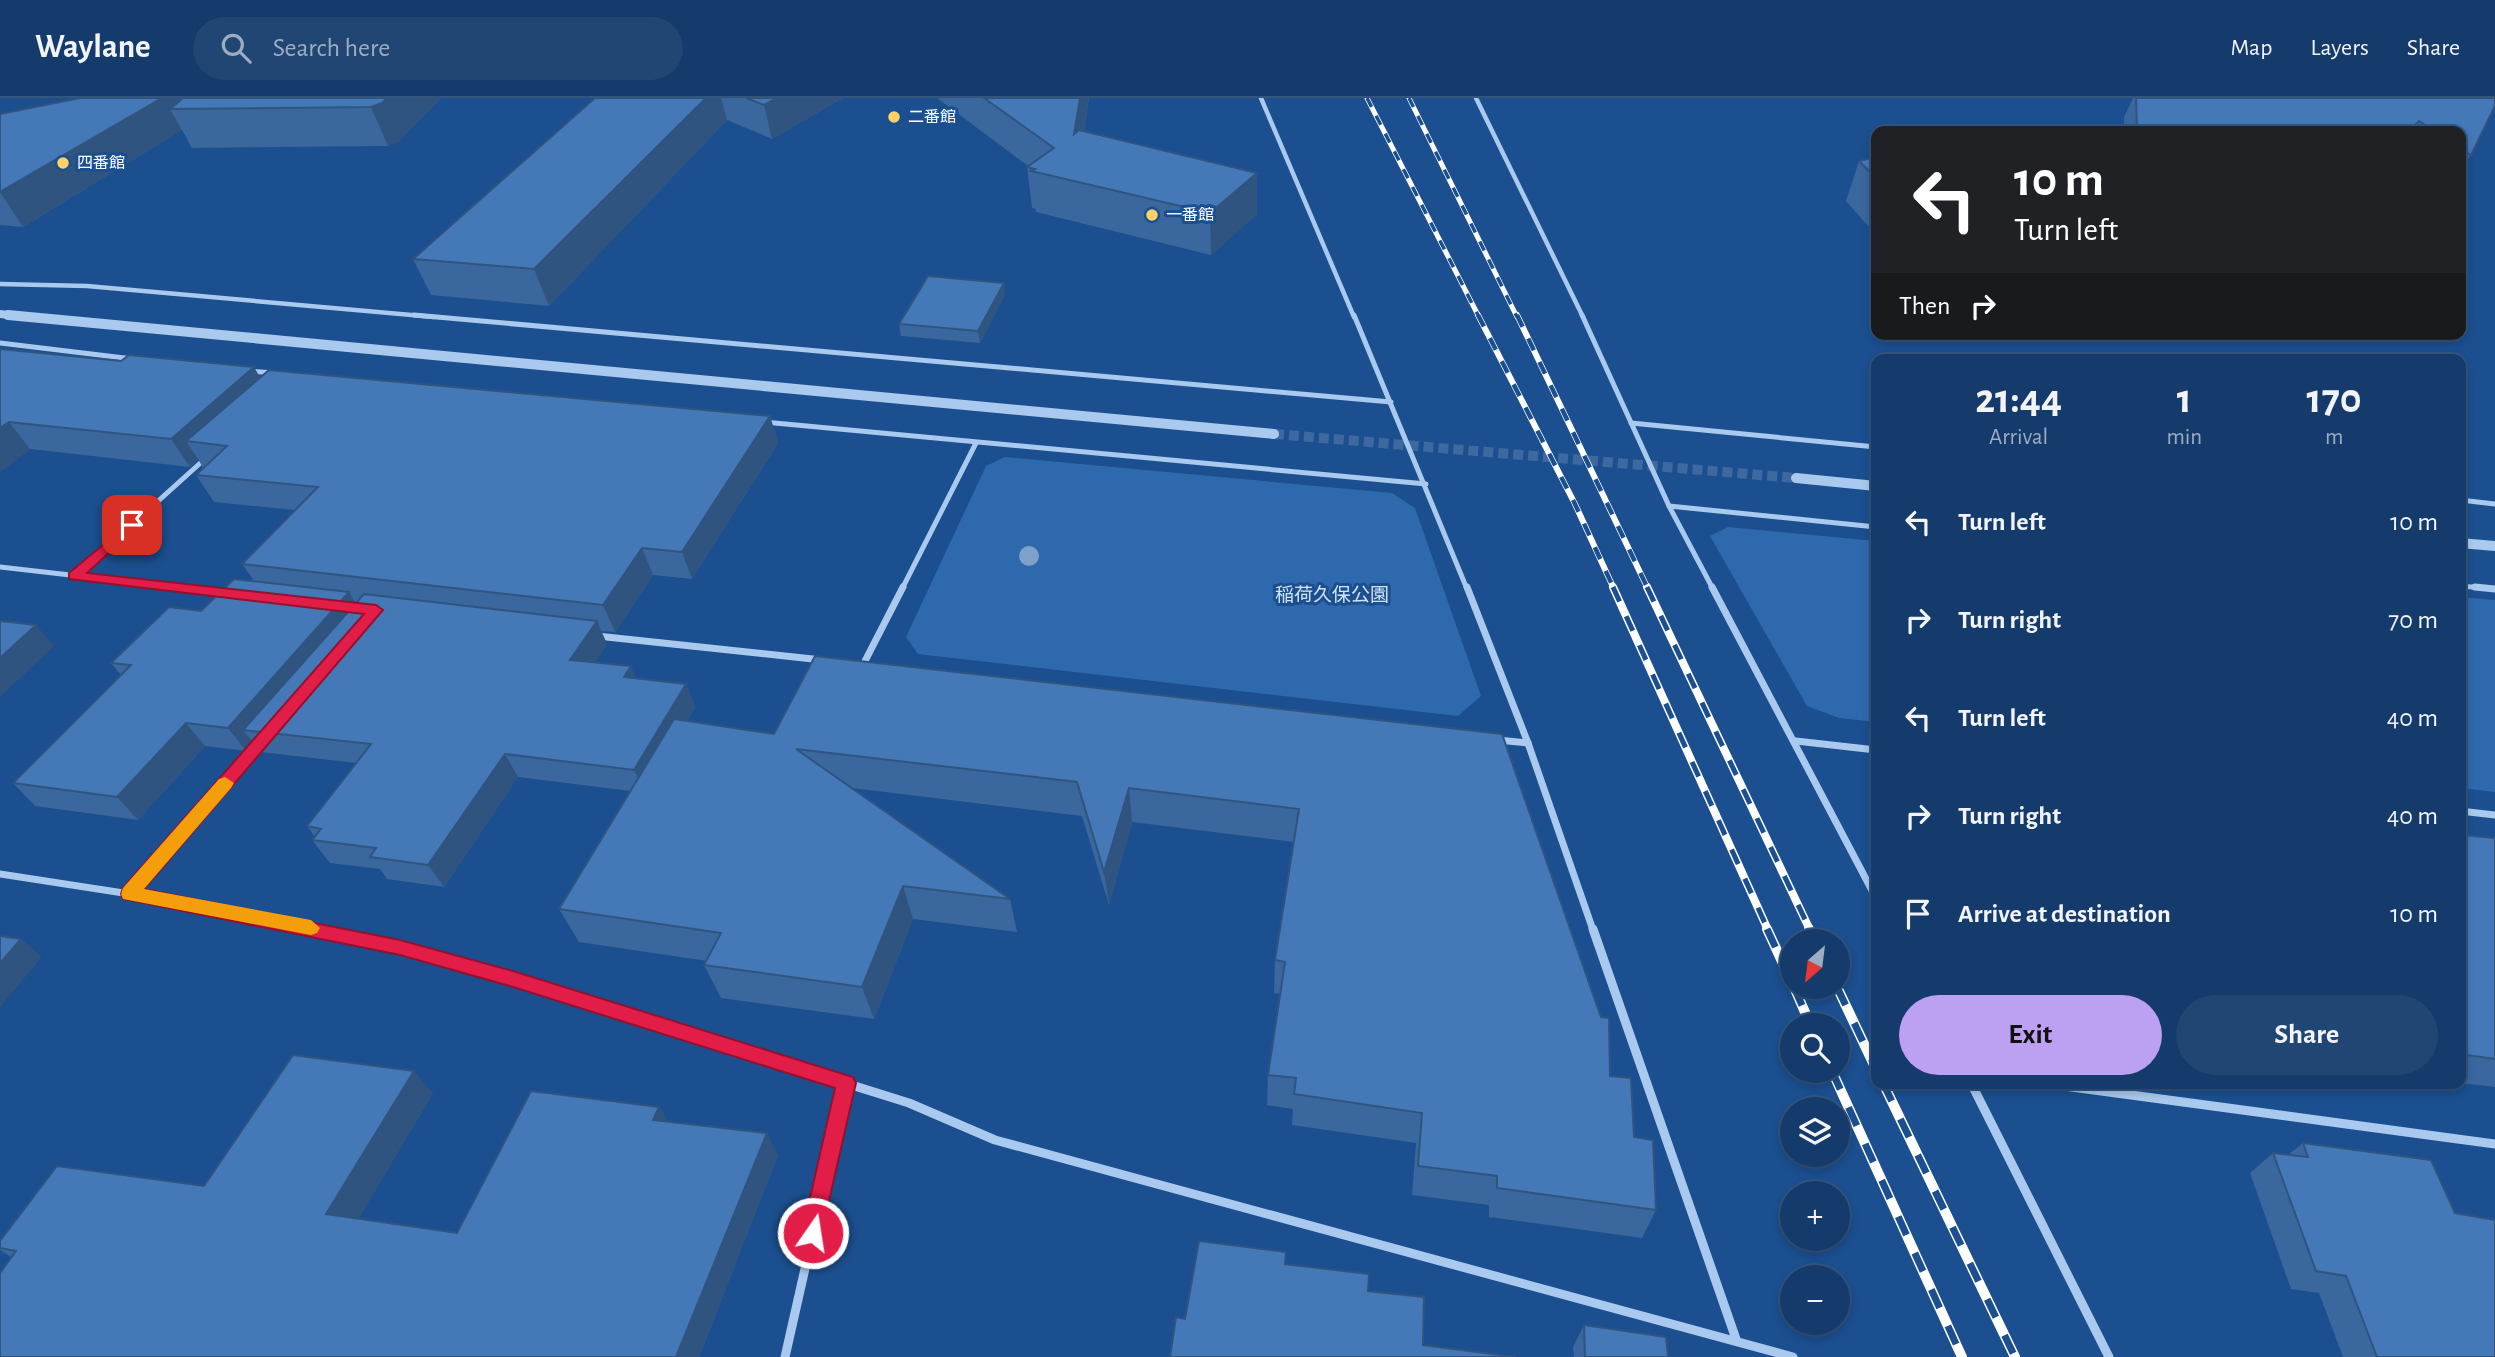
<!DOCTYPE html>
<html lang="en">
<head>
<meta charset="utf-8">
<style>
  body { margin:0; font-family:"Alegreya Sans","Noto Sans JP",sans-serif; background:#214673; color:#f1f3f6; height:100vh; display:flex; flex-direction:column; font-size:26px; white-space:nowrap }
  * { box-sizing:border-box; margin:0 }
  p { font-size:23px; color:#9dadc1 }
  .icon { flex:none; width:38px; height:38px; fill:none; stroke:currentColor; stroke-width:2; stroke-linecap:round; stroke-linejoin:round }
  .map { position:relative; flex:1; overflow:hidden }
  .drawer { position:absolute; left:1871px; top:256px; width:595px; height:735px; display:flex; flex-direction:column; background:#143b6b; border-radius:14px; box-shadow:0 4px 10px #0003,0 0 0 2px #33557e }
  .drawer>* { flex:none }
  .hud { position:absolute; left:1871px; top:28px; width:595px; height:214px; border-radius:14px; box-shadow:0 4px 10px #0003,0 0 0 2px #33557e; background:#202124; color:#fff; overflow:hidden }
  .needle { width:46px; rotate:208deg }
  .controls { position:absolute; left:1780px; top:831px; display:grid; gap:14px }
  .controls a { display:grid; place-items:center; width:70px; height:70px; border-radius:50%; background:#143b6b; box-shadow:0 4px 10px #0003,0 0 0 2px #33557e; font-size:35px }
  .pin { position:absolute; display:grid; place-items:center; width:60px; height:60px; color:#fff; margin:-30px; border-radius:14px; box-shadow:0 4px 10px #0006 }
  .me { position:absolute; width:77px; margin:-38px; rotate:13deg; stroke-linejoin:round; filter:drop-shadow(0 0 5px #0008) }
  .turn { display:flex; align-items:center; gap:24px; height:147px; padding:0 28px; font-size:32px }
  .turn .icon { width:91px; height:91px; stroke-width:2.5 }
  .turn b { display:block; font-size:49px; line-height:60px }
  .then { display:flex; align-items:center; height:66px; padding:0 28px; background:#0003; gap:14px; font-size:26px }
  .eta { display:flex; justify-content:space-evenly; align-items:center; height:119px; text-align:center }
  .eta b { font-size:42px; font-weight:700; line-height:49px }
  .action { display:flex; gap:14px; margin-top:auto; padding:14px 28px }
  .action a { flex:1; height:80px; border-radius:42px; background:#bca0f2; color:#111; font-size:28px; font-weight:700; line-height:80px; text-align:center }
  .action a+a { background:#214673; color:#f1f3f6 }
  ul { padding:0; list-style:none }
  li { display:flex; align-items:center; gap:21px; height:98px; padding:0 28px }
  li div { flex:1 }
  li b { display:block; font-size:26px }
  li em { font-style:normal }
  header { display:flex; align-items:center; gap:42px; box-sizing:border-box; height:98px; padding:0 35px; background:#143b6b; border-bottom:2px solid #33557e }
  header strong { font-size:33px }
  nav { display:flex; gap:38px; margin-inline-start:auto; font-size:24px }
  .search { width:490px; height:63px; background:#214673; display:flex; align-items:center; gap:18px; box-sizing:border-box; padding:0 24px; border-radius:38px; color:#9dadc1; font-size:26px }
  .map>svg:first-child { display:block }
  .green { fill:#2e69ad }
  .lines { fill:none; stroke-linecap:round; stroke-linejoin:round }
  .tertiary-tunnel { stroke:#3d69a0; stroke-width:10; stroke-dasharray:10 5; stroke-linecap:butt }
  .minor-far3 { stroke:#a9c9ee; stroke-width:4.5 }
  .minor-far2 { stroke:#a9c9ee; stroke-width:5 }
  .minor-far1 { stroke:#a9c9ee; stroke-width:7 }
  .minor { stroke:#a9c9ee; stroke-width:9 }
  .tertiary-far1 { stroke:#a9c9ee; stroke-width:8 }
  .tertiary { stroke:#a9c9ee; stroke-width:10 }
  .rail-far3-casing { stroke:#fff; stroke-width:5 }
  .rail-far2-casing { stroke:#fff; stroke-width:6 }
  .rail-far1-casing { stroke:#fff; stroke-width:8 }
  .rail-casing { stroke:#fff; stroke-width:10 }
  .rail-far3 { stroke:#1b4f8f; stroke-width:3.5; stroke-dasharray:10; stroke-linecap:butt }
  .rail-far2 { stroke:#1b4f8f; stroke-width:4.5; stroke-dasharray:13; stroke-linecap:butt }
  .rail-far1 { stroke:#1b4f8f; stroke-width:5; stroke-dasharray:16; stroke-linecap:butt }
  .rail { stroke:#1b4f8f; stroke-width:7; stroke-dasharray:20; stroke-linecap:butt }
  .tree { fill:#7ea0ca }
  .wall { fill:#3a679d }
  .shaded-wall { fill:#305480 }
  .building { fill:#4478b7; stroke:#305480; stroke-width:2 }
  .route { fill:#e11d48; stroke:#92132f; stroke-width:2 }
  .slow { fill:#f59e0b }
  .poi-dot { fill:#ffd166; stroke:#1b4f8f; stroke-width:2.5 }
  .labels { text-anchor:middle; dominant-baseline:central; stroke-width:6; stroke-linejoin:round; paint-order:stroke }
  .far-poi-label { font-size:16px; fill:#fff; stroke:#1b4f8f; text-anchor:start }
  .park-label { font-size:19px; fill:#cfe3fa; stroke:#1b4f8f }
</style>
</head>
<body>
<header>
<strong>Waylane</strong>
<div class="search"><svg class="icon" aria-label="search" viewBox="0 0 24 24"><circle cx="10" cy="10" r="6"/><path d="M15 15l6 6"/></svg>Search here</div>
<nav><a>Map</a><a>Layers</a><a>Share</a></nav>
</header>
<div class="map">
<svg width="2495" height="1259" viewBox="0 0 2495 1259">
  <rect width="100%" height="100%" fill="#1b4f8f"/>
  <g class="green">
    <polygon points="1005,359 1392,395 1415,410 1481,598 1458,618 918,556 906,539 986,368"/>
    <polygon points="1728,429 1876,443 1876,624 1839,620 1807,608 1710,438"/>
    <polygon points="2460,499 2495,502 2495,694 2461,690"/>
  </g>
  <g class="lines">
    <polyline class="tertiary-tunnel" points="1274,336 1796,380"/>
    <g class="minor-far3">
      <polyline points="1261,0 1354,219"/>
      <polyline points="1476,0 1583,219"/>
      <polyline points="0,186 87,188 434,219"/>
    </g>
    <g class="minor-far2">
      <polyline points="414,217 1391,304"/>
      <polyline points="1354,217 1467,491"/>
      <polyline points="1582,217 1669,408 1713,491"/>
      <polyline points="0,245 133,261"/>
      <polyline points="249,273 275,275"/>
      <polyline points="764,324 1426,386"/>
      <polyline points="1631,325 1876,349"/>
      <polyline points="2460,402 2495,406"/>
      <polyline points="1669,408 1876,429"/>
      <polyline points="0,469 193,491"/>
      <polyline points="75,478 207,359"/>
      <polyline points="2460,488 2495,491"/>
      <polyline points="902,491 976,345"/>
    </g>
    <g class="minor-far1">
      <polyline points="177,489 227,495"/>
      <polyline points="1467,489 1528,645 1593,832"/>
      <polyline points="1712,489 1876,800"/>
      <polyline points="2475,489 2495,491"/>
      <polyline points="597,538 822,562"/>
      <polyline points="864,565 903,489"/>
      <polyline points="1497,642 1528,645"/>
      <polyline points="1796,643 1876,652"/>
      <polyline points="2460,713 2495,717"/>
      <polyline points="0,776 130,796 315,832"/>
      <polyline points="130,796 262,643"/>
    </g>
    <g class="minor">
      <polyline points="307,831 400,849 513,881 909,1005 995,1042 1793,1259"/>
      <polyline points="1593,831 1736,1241"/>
      <polyline points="1971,985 2109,1259"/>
      <polyline points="2042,985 2495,1046"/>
      <polyline points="785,1259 847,985"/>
    </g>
    <polyline class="tertiary-far1" points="0,216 27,219"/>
    <g class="tertiary">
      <polyline points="8,217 1274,336"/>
      <polyline points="1796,380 1876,388"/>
      <polyline points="2460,445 2495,448"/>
    </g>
    <g class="rail-far3-casing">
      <g id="rail-far3">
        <polyline points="1367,0 1479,219"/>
        <polyline points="1409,0 1517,219"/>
      </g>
    </g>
    <g class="rail-far2-casing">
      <g id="rail-far2">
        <polyline points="1478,217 1575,406 1614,491"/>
        <polyline points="1517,217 1648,491"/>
      </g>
    </g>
    <g class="rail-far1-casing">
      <g id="rail-far1">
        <polyline points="1613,489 1768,832"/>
        <polyline points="1647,489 1810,832"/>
      </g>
    </g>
    <g class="rail-casing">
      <g id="rail">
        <polyline points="1767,831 1792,885"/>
        <polyline points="1809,831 1815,844"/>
        <polyline points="1794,889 1811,928"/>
        <polyline points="1837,889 1876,971"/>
        <polyline points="1832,973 1962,1259"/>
        <polyline points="1883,985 2015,1259"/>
      </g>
    </g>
    <use href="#rail-far3" class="rail-far3"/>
    <use href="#rail-far2" class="rail-far2"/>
    <use href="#rail-far1" class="rail-far1"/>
    <use href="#rail" class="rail"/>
  </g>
  <circle class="tree" cx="1029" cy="458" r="10"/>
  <g class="wall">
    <polygon points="441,0 399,43 388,48 192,50 182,32 23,129 0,127 0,16"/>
    <polygon points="595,0 843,0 772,41 727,22 549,208 431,197 413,161"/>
    <polygon points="937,0 1089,0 1084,33 1257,116 1211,157 1036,114 1036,111 1032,110 1027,69 1028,68"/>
    <polygon points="2133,0 2495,0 2471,57 2460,73 2460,33 2124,33 2124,19"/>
    <polygon points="1876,59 1876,137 1846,103 1859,63"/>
    <polygon points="1005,196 980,245 901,238 899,226"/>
    <polygon points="0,251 260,279 770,318 778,345 692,481 653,477 615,534 601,533 607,546 595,564 637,580 686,586 695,609 687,623 774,636 1502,636 1610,978 1634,1039 1656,1112 1642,1140 1489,1119 1489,1107 1412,1097 1416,1045 1292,1027 1293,1011 1267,1007 1268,977 1280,896 1274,895 1275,862 1294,744 1132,724 1109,807 1082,718 852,690 1010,801 1017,834 913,821 874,921 721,900 704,867 707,863 579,844 559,811 630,693 518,679 444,789 387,781 380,771 330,765 312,742 315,739 307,728 356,665 261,654 253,644 246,653 205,648 138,722 35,708 13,685 121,577 111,565 254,483 242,466 295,412 214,404 196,377 203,370 198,361 190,369 30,351 0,374"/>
    <polygon points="2460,737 2495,740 2495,989 2460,985"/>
    <polygon points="433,995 358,1121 457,1135 659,1009 668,1023 778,1057 699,1259 0,1259 11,1159 0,1152 0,1143 204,1088"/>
    <polygon points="2303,1045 2495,1259 2343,1259 2319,1195 2291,1191 2250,1075 2273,1055 2288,1057"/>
    <polygon points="1584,1227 1668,1259 1574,1259 1573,1249"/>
  </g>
  <g class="shaded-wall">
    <polygon points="162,0 195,0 170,11 182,32 23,129 0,94"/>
    <polygon points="387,0 441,0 399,43 388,48 371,9"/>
    <polygon points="706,0 721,0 727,22 549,208 534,171"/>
    <polygon points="777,0 843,0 772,41 764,7"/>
    <polygon points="1080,0 1089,0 1077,76 1074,36"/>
    <polygon points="2419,23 2413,33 2409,33"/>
    <polygon points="1257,75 1257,116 1211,157 1210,115"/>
    <polygon points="1004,185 1005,196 980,245 978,233"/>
    <polygon points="254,269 270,296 186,343 198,361 190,369 171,341"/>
    <polygon points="770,318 778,345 692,481 682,454"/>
    <polygon points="9,324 30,351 0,374 0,330"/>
    <polygon points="642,450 653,477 615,534 603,507"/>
    <polygon points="349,494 363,517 243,632 253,644 246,653 228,630"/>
    <polygon points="597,523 607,546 582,584 570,562"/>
    <polygon points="36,527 54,548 0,599 0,560"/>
    <polygon points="631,568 641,591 624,579"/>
    <polygon points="686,586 695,609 645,695 634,672"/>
    <polygon points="186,625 205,648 138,722 117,699"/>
    <polygon points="505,656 518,679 444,789 428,767"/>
    <polygon points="1129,690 1132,724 1109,807 1104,774"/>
    <polygon points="903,788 913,821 874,921 862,889"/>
    <polygon points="21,841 42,859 0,909 0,865"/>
    <polygon points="414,973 433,995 349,1137 326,1116"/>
    <polygon points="659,1009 673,1031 653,1022"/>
    <polygon points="767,1035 778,1057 699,1259 676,1259"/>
  </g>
  <g class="building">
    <polygon points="80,0 162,0 0,94 0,16"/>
    <polygon points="183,0 387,0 382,5 371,9 170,11"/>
    <polygon points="595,0 706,0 534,171 413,161"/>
    <polygon points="746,0 777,0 764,7"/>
    <polygon points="984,0 1080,0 1074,36 1079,32 1257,75 1210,115 1031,73 1035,71 1027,69 1054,50"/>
    <polygon points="2136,0 2495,0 2495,8 2471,57 2460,50 2460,33 2435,33 2419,23 2409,33 2137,33"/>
    <polygon points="1876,59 1876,80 1859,63"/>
    <polygon points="928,178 1004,185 978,233 899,226"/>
    <polygon points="0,251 121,263 129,257 254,269 171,341 9,324 0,330"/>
    <polygon points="269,272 770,318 682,454 642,450 603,507 242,466 318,389 196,377 227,348 186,343"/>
    <polygon points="234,481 349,494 228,630 186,625 117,699 13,685 131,567 111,565 169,509 201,513"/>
    <polygon points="364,496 597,523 570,562 631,568 624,579 686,586 634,672 505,656 428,767 370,759 376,750 312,742 321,731 307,728 371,646 243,632"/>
    <polygon points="0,523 36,527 0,560"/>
    <polygon points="815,558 1502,636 1601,919 1609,920 1610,978 1631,980 1634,1039 1653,1042 1656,1112 1497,1090 1497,1078 1418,1068 1422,1015 1294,996 1296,980 1268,977 1285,864 1275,862 1299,711 1129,690 1104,774 1077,684 796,651 1010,801 903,788 862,889 704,867 721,835 559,811 674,621 774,636"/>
    <polygon points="2460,737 2495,740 2495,961 2460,956"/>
    <polygon points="0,838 21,841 0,865"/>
    <polygon points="293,957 414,973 326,1116 457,1135 531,993 659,1009 653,1022 767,1035 676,1259 0,1259 0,1175 16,1153 0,1150 0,1143 57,1068 204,1088"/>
    <polygon points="2303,1045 2431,1062 2455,1115 2495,1122 2495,1259 2377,1259 2346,1178 2316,1173 2273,1055 2308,1059"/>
    <polygon points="1199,1143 1286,1154 1285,1166 1369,1176 1368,1193 1424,1199 1423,1247 1516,1259 1170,1259 1176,1219 1185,1221"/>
    <polygon points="1584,1227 1666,1239 1668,1259 1585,1259"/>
  </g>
  <polygon class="route" points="132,423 138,427 136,430 87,475 376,507 383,512 144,791 400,842 513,873 853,979 856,985 820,1142 813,1145 805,1142 802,1135 835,990 513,889 400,857 123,801 121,796 123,790 364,516 69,481 69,475"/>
  <polygon class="slow" points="225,679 234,685 231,690 144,791 311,822 320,830 317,835 311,837 123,801 121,796 123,790 219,681"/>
  <g class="poi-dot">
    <circle cx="894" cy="19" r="7"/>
    <circle cx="63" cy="65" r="7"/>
    <circle cx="1152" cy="117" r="7"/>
  </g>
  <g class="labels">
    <g class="far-poi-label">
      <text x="908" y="19">二番館</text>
      <text x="77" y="65">四番館</text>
      <text x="1166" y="117">一番館</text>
    </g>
    <g class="park-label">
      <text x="1332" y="497">稲荷久保公園</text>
    </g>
  </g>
</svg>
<div class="controls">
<a><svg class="needle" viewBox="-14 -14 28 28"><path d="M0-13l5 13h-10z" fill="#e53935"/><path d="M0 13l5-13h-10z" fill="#9dadc1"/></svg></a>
<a><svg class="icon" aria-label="search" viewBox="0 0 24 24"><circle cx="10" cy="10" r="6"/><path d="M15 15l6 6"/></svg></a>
<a><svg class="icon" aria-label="layers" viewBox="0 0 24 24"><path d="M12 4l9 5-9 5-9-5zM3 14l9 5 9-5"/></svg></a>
<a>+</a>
<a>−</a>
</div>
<div class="pin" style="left:132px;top:427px;background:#d93025"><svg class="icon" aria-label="arrive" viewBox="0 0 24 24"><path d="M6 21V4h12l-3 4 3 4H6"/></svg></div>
<svg class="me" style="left:813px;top:1135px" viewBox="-20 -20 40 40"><circle r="17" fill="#e11d48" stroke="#fff" stroke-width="3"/><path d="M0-11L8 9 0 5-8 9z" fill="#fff"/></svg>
<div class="hud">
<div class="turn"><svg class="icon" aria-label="left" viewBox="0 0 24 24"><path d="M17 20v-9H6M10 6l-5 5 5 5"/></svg><div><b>10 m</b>Turn left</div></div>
<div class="then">Then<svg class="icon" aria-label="right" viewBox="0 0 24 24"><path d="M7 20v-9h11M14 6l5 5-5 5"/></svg></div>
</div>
<section class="drawer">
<div class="eta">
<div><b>21:44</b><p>Arrival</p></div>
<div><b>1</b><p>min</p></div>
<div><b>170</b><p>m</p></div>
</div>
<ul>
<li><svg class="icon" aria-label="left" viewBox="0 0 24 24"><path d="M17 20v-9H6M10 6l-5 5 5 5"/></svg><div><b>Turn left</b></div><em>10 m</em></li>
<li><svg class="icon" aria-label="right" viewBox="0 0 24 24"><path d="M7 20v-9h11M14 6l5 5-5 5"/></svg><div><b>Turn right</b></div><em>70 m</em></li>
<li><svg class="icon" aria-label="left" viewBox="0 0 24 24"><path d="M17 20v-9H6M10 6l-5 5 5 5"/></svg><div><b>Turn left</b></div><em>40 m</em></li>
<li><svg class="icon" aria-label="right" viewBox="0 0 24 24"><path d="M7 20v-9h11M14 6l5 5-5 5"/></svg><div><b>Turn right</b></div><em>40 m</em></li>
<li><svg class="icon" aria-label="arrive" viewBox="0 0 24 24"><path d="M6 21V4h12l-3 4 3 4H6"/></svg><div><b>Arrive at destination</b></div><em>10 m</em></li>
</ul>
<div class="action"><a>Exit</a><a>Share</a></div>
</section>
</div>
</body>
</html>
